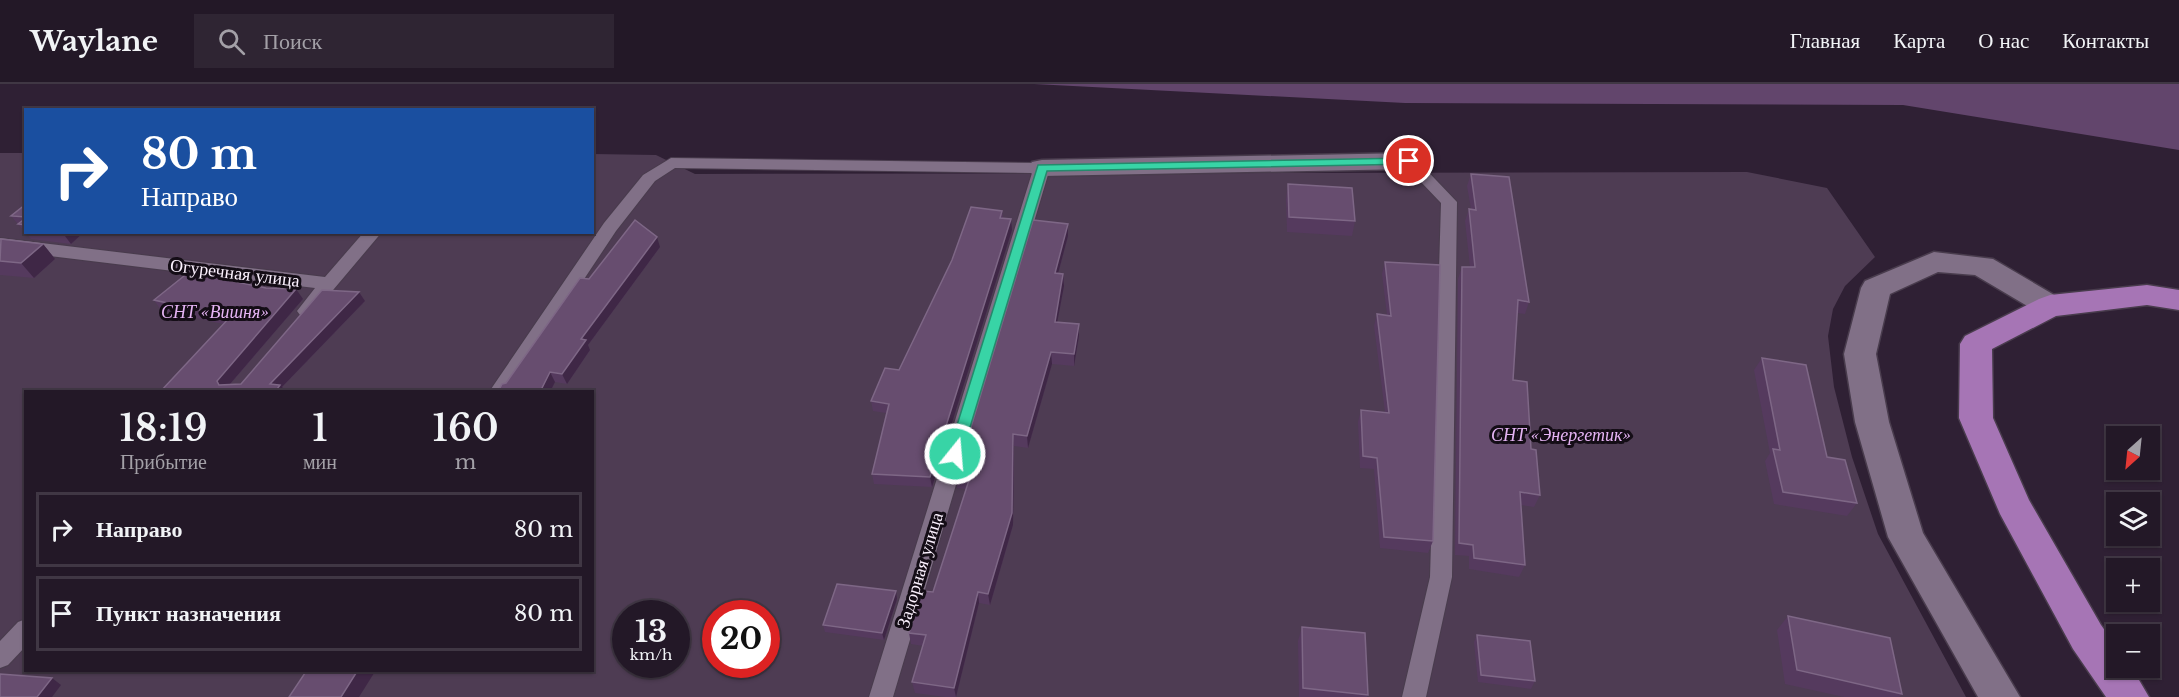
<!DOCTYPE html>
<html lang="ru">
<head>
<meta charset="utf-8">
<style>
  body { margin:0; font-family:"Libre Baskerville",serif; background:#2f2533; color:#f1f3f6; height:100vh; display:flex; flex-direction:column; font-size:22px; white-space:nowrap }
  * { box-sizing:border-box; margin:0 }
  p { font-size:20px; color:#a3a0a7 }
  .icon { flex:none; width:33px; height:33px; fill:none; stroke:currentColor; stroke-width:2; stroke-linecap:round; stroke-linejoin:round }
  .map { position:relative; flex:1; overflow:hidden }
  .sheet { position:absolute; left:24px; top:306px; width:570px; height:282px; display:flex; flex-direction:column; background:#231827; border-radius:0px; box-shadow:0 2px 4px #0004,0 0 0 2px #403744 }
  .sheet>* { flex:none }
  .banner { position:absolute; left:24px; top:24px; width:570px; height:126px; border-radius:0px; box-shadow:0 2px 4px #0004,0 0 0 2px #403744; background:#1a4fa0; color:#fff; overflow:hidden }
  .needle { width:39px; rotate:207deg }
  .controls { position:absolute; left:2106px; top:342px; display:grid; gap:12px }
  .controls a { display:grid; place-items:center; width:54px; height:54px; border-radius:0px; background:#231827; box-shadow:0 2px 4px #0004,0 0 0 2px #403744; font-size:30px }
  .speed { position:absolute; left:612px; top:516px; display:flex; gap:12px; font-size:30px; font-weight:700; text-align:center }
  .speed>* { display:grid; place-content:center; width:78px; height:78px; border-radius:50%; background:#231827; box-shadow:0 2px 4px #0004,0 0 0 2px #403744; line-height:1 }
  .speed small { font-size:15px; font-weight:400 }
  .speed .limit { border:9px solid #d22; background:#fff; color:#111 }
  .pin { position:absolute; display:grid; place-items:center; width:51px; height:51px; color:#fff; margin:-26px; border:3px solid #fff; border-radius:50%; box-shadow:0 2px 6px #0007 }
  .me { position:absolute; width:66px; margin:-33px; rotate:17deg; stroke-linejoin:round; filter:drop-shadow(0 0 4px #0008) }
  .turn { display:flex; align-items:center; gap:21px; height:126px; padding:0 18px; font-size:27px }
  .turn .icon { width:78px; height:78px; stroke-width:2.5 }
  .turn b { display:block; font-size:42px; line-height:51px }
  .eta { display:flex; justify-content:space-evenly; align-items:center; height:102px; text-align:center }
  .eta b { font-size:36px; font-weight:600; line-height:42px }
  ul { padding:0; list-style:none }
  li { display:flex; align-items:center; gap:18px; height:75px; margin:0 12px 9px; padding:0 6px; border:3px solid #403744; border-radius:0px }
  li div { flex:1 }
  li b { display:block; font-size:22px }
  li em { font-style:normal }
  header { display:flex; align-items:center; gap:36px; box-sizing:border-box; height:84px; padding:0 30px; background:#231827; border-bottom:2px solid #403744 }
  header strong { font-size:28px }
  nav { display:flex; gap:33px; margin-inline-start:auto; font-size:21px }
  .search { width:420px; height:54px; background:#2f2533; display:flex; align-items:center; gap:15px; box-sizing:border-box; padding:0 21px; border-radius:0px; color:#a3a0a7; font-size:22px }
  .map>svg:first-child { display:block }
  .green { fill:#4e3c53; fill-rule:evenodd }
  .water { fill:#62456c }
  .lines { fill:none; stroke-linecap:round; stroke-linejoin:round }
  .service-casing { stroke:#493c4d; stroke-width:2 }
  .minor-casing { stroke:#493c4d; stroke-width:3 }
  .primary-casing { stroke:#493c4d; stroke-width:3 }
  .service { fill:#817087; fill-rule:evenodd }
  .minor { fill:#817087; fill-rule:evenodd }
  .primary { fill:#a675b5; fill-rule:evenodd }
  .wall { fill:#553a5e }
  .shaded-wall { fill:#3f2746 }
  .building { fill:#674d6f; stroke:#7e6786; stroke-width:1.5 }
  .route { fill:#38d4a6; stroke:#248a6c; stroke-width:1.5 }
  .labels { text-anchor:middle; dominant-baseline:central; stroke-width:6; stroke-linejoin:round; paint-order:stroke }
  .street-label { font-size:18px; fill:#fbf1fe; stroke:#140d16 }
  .park-label { font-size:18px; font-style:italic; fill:#e5b4f4; stroke:#140d16 }
</style>
</head>
<body>
<header>
<strong>Waylane</strong>
<div class="search"><svg class="icon" aria-label="search" viewBox="0 0 24 24"><circle cx="10" cy="10" r="6"/><path d="M15 15l6 6"/></svg>Поиск</div>
<nav><a>Главная</a><a>Карта</a><a>О нас</a><a>Контакты</a></nav>
</header>
<div class="map">
<svg width="2179" height="613" viewBox="0 0 2179 613">
  <rect width="100%" height="100%" fill="#2f2034"/>
  <path class="green" d="M0 69H25L26 148H592L593 70 656 71 695 90 1747 88 1827 104 1875 173 1845 202 1833 225 1828 252 1834 303 1852 373 1878 450 1966 613H0ZM26 308H592V586H26ZM626 530H676V580H626ZM716 530H766V580H716Z"/>
  <polygon class="water" points="1034,0 2179,0 2179,66 1903,21 1405,19"/>
  <g class="lines">
    <g class="service-casing">
      <g id="service">
        <polygon points="1409,72 1415,74 1457,118 1452,493 1426,613 1402,613 1430,493 1441,119 1401,77"/>
        <polygon points="671,74 1042,79 1050,84 893,613 869,613 1032,89 675,84 655,97 616,147 509,308 489,308 604,139 643,91"/>
        <polygon points="364,148 382,148 312,231 306,233 300,231 297,227 315,204 0,166 0,154 325,193"/>
        <polygon points="26,535 26,562 8,581 0,584 0,557 18,538"/>
      </g>
    </g>
    <g class="minor-casing">
      <g id="minor">
        <polygon points="1409,69 1419,71 1423,77 1419,83 1409,85 1042,92 1032,90 1028,84 1032,78 1042,76"/>
        <polygon points="1934,168 1993,175 2061,215 2065,222 2061,229 2050,233 2039,229 1975,191 1938,188 1890,210 1876,270 1889,338 1923,449 2020,613 1978,613 1888,453 1855,338 1844,270 1861,204 1865,197"/>
      </g>
    </g>
    <g class="primary-casing">
      <polygon id="primary" points="2147,201 2179,206 2179,226 2147,221 2056,232 1992,265 1993,334 2029,416 2101,541 2116,562 2116,584 2132,584 2149,613 2106,613 2073,565 2000,430 1959,334 1960,260 1965,252 2039,215 2050,211"/>
    </g>
    <use href="#service" class="service"/>
    <use href="#minor" class="minor"/>
    <use href="#primary" class="primary"/>
  </g>
  <g class="wall">
    <polygon points="1471,90 1529,218 1525,230 1517,229 1513,296 1531,365 1540,411 1534,423 1521,421 1525,481 1519,493 1469,485 1469,472 1455,471 1458,195 1462,183 1470,183 1465,137 1469,125 1471,125 1467,102"/>
    <polygon points="1288,100 1355,137 1352,152 1287,148 1286,115"/>
    <polygon points="26,120 26,148 84,148 71,160 31,155 11,132"/>
    <polygon points="1002,127 1003,134 1012,146 932,403 874,400 872,390 886,329 873,327 871,317 899,286"/>
    <polygon points="1068,140 1068,152 1058,190 1063,190 1064,202 1057,238 1079,252 1074,282 1052,280 1028,364 1014,362 1013,441 990,521 979,519 956,613 945,613 915,609 912,598 923,562 911,560 909,549 933,508 967,405 957,404 956,393"/>
    <polygon points="0,156 43,160 55,175 34,194 0,191"/>
    <polygon points="660,163 588,261 590,266 567,300 555,298 550,308 498,308 506,299 589,195"/>
    <polygon points="1385,178 1433,457 1428,469 1380,464 1374,385 1360,384 1358,338 1361,326 1385,328 1374,242 1377,230 1387,231 1382,190"/>
    <polygon points="359,208 365,217 282,303 160,308 223,240 161,226 154,216 303,215 230,300 241,300"/>
    <polygon points="1762,274 1857,419 1847,432 1774,420 1765,377 1770,369 1754,286"/>
    <polygon points="896,507 897,515 884,556 825,548 823,541"/>
    <polygon points="1788,532 1902,610 1899,613 1844,613 1785,600 1777,546"/>
    <polygon points="1302,543 1368,611 1367,613 1299,613 1298,557"/>
    <polygon points="1477,551 1535,597 1531,605 1478,598 1474,558"/>
  </g>
  <g class="shaded-wall">
    <polygon points="1011,135 1012,146 932,403 930,393"/>
    <polygon points="1068,140 1068,152 1055,201 1055,189"/>
    <polygon points="62,148 84,148 71,160"/>
    <polygon points="657,153 660,163 588,261 590,266 567,300 562,290 581,255"/>
    <polygon points="43,160 55,175 34,194 21,179"/>
    <polygon points="1063,190 1064,202 1055,250 1055,238"/>
    <polygon points="296,205 303,215 224,307 219,301 217,297"/>
    <polygon points="359,208 365,217 282,303 286,308 275,308 270,300"/>
    <polygon points="1079,240 1079,252 1074,282 1074,270"/>
    <polygon points="1051,268 1052,280 1028,364 1027,352"/>
    <polygon points="550,288 555,298 550,308 540,308"/>
    <polygon points="1013,350 1014,362 1013,441 990,521 988,510"/>
    <polygon points="896,507 897,515 884,556 882,549"/>
    <polygon points="978,508 979,519 956,613 954,604"/>
    <polygon points="358,586 376,586 359,613 341,613"/>
    <polygon points="52,594 61,601 52,613 37,613"/>
  </g>
  <g class="building">
    <polygon points="1471,90 1509,93 1529,218 1518,216 1513,296 1527,298 1531,365 1536,366 1540,411 1520,408 1525,481 1474,474 1473,461 1459,459 1462,183 1475,183 1469,125 1476,126"/>
    <polygon points="1288,100 1352,104 1355,137 1289,133"/>
    <polygon points="26,120 26,133 11,132"/>
    <polygon points="971,123 1002,127 1000,134 1011,135 930,393 872,390 889,320 871,317 885,284 899,286 952,176"/>
    <polygon points="26,134 26,141 18,140"/>
    <polygon points="635,136 657,153 581,255 586,256 562,290 550,288 540,308 498,308 502,300 506,299 580,194 589,195"/>
    <polygon points="1033,136 1068,140 1055,189 1063,190 1055,238 1079,240 1074,270 1051,268 1027,352 1013,350 1012,429 988,510 978,508 954,604 912,598 926,551 909,549 922,507 933,508 970,393 956,393"/>
    <polygon points="1,155 43,160 21,179 0,177"/>
    <polygon points="1385,178 1440,181 1433,457 1384,453 1377,374 1363,372 1361,326 1389,329 1377,230 1391,232"/>
    <polygon points="189,188 266,204 296,205 217,297 219,301 241,300 322,206 359,208 270,300 280,301 275,308 160,308 230,233 154,216"/>
    <polygon points="1762,274 1806,281 1827,373 1845,376 1857,419 1783,408 1773,365 1780,366"/>
    <polygon points="837,500 896,507 882,549 823,541"/>
    <polygon points="1788,532 1890,554 1902,610 1797,586"/>
    <polygon points="1302,543 1365,549 1368,611 1303,604"/>
    <polygon points="1477,551 1530,557 1535,597 1481,591"/>
    <polygon points="307,586 358,586 341,613 289,613"/>
    <polygon points="0,590 52,594 37,613 0,613"/>
  </g>
  <polygon class="route" points="1409,74 1413,75 1413,80 1047,87 962,370 960,374 950,374 948,370 1038,81"/>
  <g class="labels">
    <g class="street-label">
      <text transform="translate(235 189) rotate(7)">Огуречная улица</text>
      <text transform="translate(920 486) rotate(-73)">Задорная улица</text>
    </g>
    <g class="park-label">
      <text x="215" y="228">СНТ «Вишня»</text>
      <text x="1561" y="351">СНТ «Энергетик»</text>
    </g>
  </g>
</svg>
<div class="controls">
<a><svg class="needle" viewBox="-14 -14 28 28"><path d="M0-13l5 13h-10z" fill="#e53935"/><path d="M0 13l5-13h-10z" fill="#a3a0a7"/></svg></a>
<a><svg class="icon" aria-label="layers" viewBox="0 0 24 24"><path d="M12 4l9 5-9 5-9-5zM3 14l9 5 9-5"/></svg></a>
<a>+</a>
<a>−</a>
</div>
<div class="speed"><div>13<small>km/h</small></div><div class="limit">20</div></div>
<div class="pin" style="left:1409px;top:77px;background:#d93025"><svg class="icon" aria-label="arrive" viewBox="0 0 24 24"><path d="M6 21V4h12l-3 4 3 4H6"/></svg></div>
<svg class="me" style="left:955px;top:370px" viewBox="-20 -20 40 40"><circle r="17" fill="#38d4a6" stroke="#fff" stroke-width="3"/><path d="M0-11L8 9 0 5-8 9z" fill="#fff"/></svg>
<div class="banner">
<div class="turn"><svg class="icon" aria-label="right" viewBox="0 0 24 24"><path d="M7 20v-9h11M14 6l5 5-5 5"/></svg><div><b>80 m</b>Направо</div></div>
</div>
<section class="sheet">
<div class="eta">
<div><b>18:19</b><p>Прибытие</p></div>
<div><b>1</b><p>мин</p></div>
<div><b>160</b><p>m</p></div>
</div>
<ul>
<li><svg class="icon" aria-label="right" viewBox="0 0 24 24"><path d="M7 20v-9h11M14 6l5 5-5 5"/></svg><div><b>Направо</b></div><em>80 m</em></li>
<li><svg class="icon" aria-label="arrive" viewBox="0 0 24 24"><path d="M6 21V4h12l-3 4 3 4H6"/></svg><div><b>Пункт назначения</b></div><em>80 m</em></li>
</ul>
</section>
</div>
</body>
</html>
